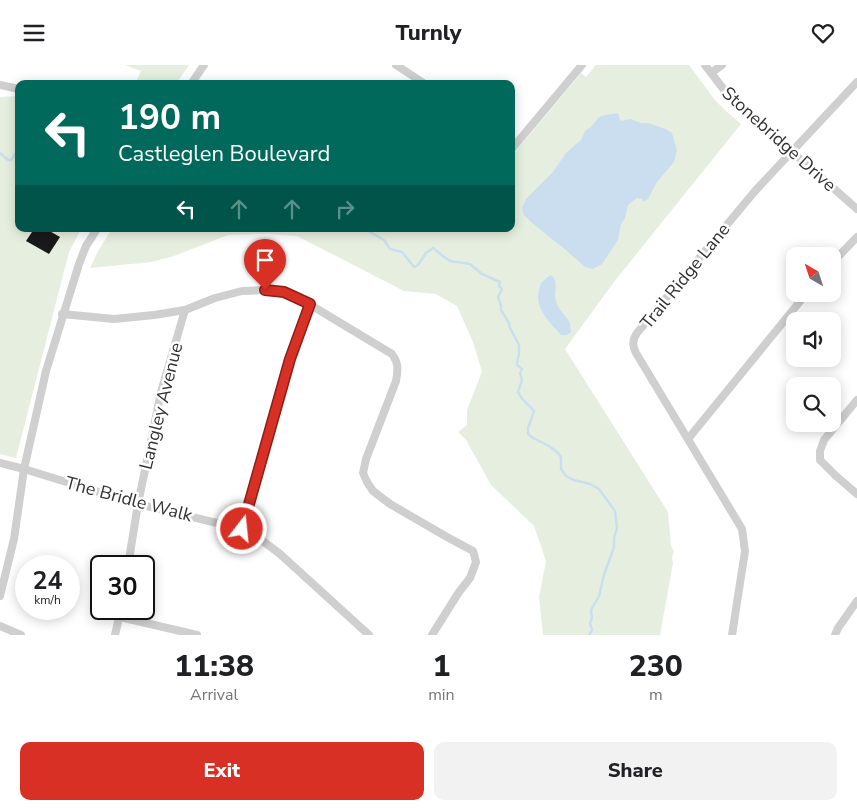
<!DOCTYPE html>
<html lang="en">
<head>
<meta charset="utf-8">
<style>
  body { margin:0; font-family:"Nunito Sans",sans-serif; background:#f2f2f2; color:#202124; height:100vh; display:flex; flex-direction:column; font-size:19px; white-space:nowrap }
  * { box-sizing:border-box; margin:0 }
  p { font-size:16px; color:#757577 }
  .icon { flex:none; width:28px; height:28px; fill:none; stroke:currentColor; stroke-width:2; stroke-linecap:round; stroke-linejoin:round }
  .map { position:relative; height:570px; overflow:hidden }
  .drawer { display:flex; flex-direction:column; background:#fff; flex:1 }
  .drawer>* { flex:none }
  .guide { position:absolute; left:15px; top:15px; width:500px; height:152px; border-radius:10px; box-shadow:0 2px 12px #0003; background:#00695c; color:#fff; overflow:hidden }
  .needle { width:32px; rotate:321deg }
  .controls { position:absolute; left:786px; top:182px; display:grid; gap:10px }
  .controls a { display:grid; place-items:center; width:55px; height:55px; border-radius:10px; background:#fff; box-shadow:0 2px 12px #0003; font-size:25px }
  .speed { position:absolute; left:15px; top:490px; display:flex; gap:10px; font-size:25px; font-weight:700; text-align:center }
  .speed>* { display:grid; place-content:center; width:65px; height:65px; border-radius:50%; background:#fff; box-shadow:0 2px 12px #0003; line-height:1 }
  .speed small { font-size:12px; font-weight:400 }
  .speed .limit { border:2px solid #111; border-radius:8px; background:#fff; color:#111 }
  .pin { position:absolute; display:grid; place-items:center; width:42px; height:42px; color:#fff; margin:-51px -21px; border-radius:50% 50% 50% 0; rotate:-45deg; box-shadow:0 0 5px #0007 }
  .pin .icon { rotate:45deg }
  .me { position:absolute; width:55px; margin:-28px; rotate:16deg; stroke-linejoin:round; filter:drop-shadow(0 0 4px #0008) }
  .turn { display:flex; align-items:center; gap:18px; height:105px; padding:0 20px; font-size:22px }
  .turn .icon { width:65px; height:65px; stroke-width:2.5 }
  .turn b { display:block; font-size:35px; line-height:42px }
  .lanes { display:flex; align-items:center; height:48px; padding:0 20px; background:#0003; justify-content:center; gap:25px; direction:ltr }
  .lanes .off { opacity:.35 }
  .eta { display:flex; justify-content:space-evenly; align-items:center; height:85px; text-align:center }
  .eta b { font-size:30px; font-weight:800; line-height:35px }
  .cta { display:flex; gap:10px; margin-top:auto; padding:10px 20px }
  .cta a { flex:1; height:58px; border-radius:10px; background:#d93025; color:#fff; font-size:20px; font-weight:800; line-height:58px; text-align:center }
  .cta a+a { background:#f2f2f2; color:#202124 }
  header { display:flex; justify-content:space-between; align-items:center; height:65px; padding:0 20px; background:#fff; font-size:22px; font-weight:800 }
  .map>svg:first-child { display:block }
  .green { fill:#e6efdf }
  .water { fill:#cadef0 }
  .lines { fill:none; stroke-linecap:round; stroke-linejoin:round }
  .stream { stroke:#cadef0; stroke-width:2.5 }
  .building { fill:#191919 }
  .minor { stroke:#cfcfcf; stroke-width:8 }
  .route-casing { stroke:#8d1f18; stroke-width:12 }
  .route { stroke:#d93025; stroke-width:9 }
  .labels { text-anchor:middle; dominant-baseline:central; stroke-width:5; stroke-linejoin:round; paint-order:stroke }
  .street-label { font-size:18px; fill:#323232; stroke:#fff }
</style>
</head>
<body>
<header><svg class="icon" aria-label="menu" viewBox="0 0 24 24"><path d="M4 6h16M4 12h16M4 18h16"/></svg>Turnly<svg class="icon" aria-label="heart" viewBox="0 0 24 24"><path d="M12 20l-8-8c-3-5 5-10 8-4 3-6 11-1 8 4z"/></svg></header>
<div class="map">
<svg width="857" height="570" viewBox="0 0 857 570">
  <rect width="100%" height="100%" fill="#fff"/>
  <g class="green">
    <polygon points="125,0 189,0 176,19 135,19 141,6"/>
    <polygon points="596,0 689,0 715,35 727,47 741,59 614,217 565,284 668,447 671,481 674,486 672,493 673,498 660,570 543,570 539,532 546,496 534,461 491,420 466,375 458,367 467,360 467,345 482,307 473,277 457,241 436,229 404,226 297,171 267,169 228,170 174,191 152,197 90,203 98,186 112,164 433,164 439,167 451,167 454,164 511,164 511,92 581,8 586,12"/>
    <polygon points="19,31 19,164 81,164 69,187 16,393 0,389 0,32"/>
  </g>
  <g class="water">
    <polygon points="618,48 620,55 622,56 630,54 641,58 648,58 666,64 672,68 677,86 674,97 657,117 648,134 643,137 642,134 637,133 628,140 625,153 621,159 618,175 602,199 593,204 585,202 567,186 532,158 524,150 522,143 526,134 553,107 566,88 581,75 585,66 591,62 599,52 605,50"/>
    <path d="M551 210C560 217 553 227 556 236 559 246 564 248 569 256 571 259 570 264 571 267L567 270H561C550 257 534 244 539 225 540 218 544 214 551 210Z"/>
  </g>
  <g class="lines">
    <g class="stream">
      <polyline points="0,88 8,95 11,95 19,84"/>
      <path d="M365 164 384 175 390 184 402 187 414 202 418 200 426 188 433 183 443 191 450 196 470 199 482 209 500 217 499 221 502 224 498 232 501 241V245L509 258 510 263 519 280V290L517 297V300L522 304 520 308 522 315 518 327C523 338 527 337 534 346L528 363V369L533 373 549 381 558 388 561 392V404L566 411 574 415 590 419 599 424 615 446 617 463 614 473V482L604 510 599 531 591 545 592 553 590 558 592 565 589 570"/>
    </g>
  </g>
  <polygon class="building" points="34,164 46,164 60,172 49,189 26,176"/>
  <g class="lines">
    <g class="minor">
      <polyline points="396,0 425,19"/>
      <polyline points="705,0 725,26 737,38 857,144"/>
      <polyline points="711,8 722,0"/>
      <polyline points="191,19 204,0"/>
      <polyline points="0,20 19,24"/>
      <polyline points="511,85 582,0"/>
      <polyline points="832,198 857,172"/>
      <path d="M62 249 114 254 154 250 185 245 215 233 242 226 265 225 284 227 309 239 392 289C399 299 398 304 396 316L366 394 363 408 367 417 373 426 390 439 447 472 473 486 476 497 470 513 459 527 432 570"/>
      <polyline points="857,335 824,375 820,386 820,395 836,411 857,429"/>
      <polyline points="688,374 806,229"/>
      <polyline points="0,398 24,404 138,439 242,464 255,470 280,489 369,570"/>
      <polyline points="242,464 290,294 309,239"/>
      <polyline points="128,501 138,439 161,327 185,245"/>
      <polyline points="0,531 14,474 24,404 46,306 79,199 86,181 97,164"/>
      <polyline points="120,552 197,570"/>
      <polyline points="0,561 21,570"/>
      <polyline points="115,570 121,544"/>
      <path d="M732 570 745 486 742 464 636 288C632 281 632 275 637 268L755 126 857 17"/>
      <polyline points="835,570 838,563 857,536"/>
    </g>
  </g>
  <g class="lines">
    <g class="route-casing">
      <polyline id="route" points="242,464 290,294 310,239 284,227 265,225"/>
    </g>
    <use href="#route" class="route"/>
  </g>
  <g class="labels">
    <g class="street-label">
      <text transform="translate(779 74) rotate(42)">Stonebridge Drive</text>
      <text transform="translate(685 211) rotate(-51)">Trail Ridge Lane</text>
      <text transform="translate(161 341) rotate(-76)">Langley Avenue</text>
      <text transform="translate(129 434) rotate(15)">The Bridle Walk</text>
    </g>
  </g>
</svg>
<div class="controls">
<a><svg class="needle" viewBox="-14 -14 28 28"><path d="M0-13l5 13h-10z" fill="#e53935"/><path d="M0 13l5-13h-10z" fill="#757577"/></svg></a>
<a><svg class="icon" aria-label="sound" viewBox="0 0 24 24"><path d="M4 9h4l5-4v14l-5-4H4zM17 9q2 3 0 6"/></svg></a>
<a><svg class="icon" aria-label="search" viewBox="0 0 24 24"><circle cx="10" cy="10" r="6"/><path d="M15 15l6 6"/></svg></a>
</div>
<div class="speed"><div>24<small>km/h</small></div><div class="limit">30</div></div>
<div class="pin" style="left:265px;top:225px;background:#d93025"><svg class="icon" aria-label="arrive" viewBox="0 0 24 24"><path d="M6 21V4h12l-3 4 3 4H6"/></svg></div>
<svg class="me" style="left:242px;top:464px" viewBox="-20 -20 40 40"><circle r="17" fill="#d93025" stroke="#fff" stroke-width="3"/><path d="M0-11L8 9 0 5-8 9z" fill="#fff"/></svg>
<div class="guide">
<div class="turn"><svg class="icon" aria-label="left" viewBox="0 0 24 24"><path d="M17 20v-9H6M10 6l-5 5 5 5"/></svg><div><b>190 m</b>Castleglen Boulevard</div></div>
<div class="lanes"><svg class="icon" aria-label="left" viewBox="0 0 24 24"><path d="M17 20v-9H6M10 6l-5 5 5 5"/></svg><svg class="icon off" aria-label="ahead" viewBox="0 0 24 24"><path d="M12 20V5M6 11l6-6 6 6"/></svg><svg class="icon off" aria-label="ahead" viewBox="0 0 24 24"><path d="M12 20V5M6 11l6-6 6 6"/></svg><svg class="icon off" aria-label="right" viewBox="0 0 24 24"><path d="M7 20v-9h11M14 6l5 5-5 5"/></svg></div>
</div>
</div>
<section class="drawer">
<div class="eta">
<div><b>11:38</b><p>Arrival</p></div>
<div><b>1</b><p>min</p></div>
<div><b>230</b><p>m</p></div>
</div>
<div class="cta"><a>Exit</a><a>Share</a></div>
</section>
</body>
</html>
